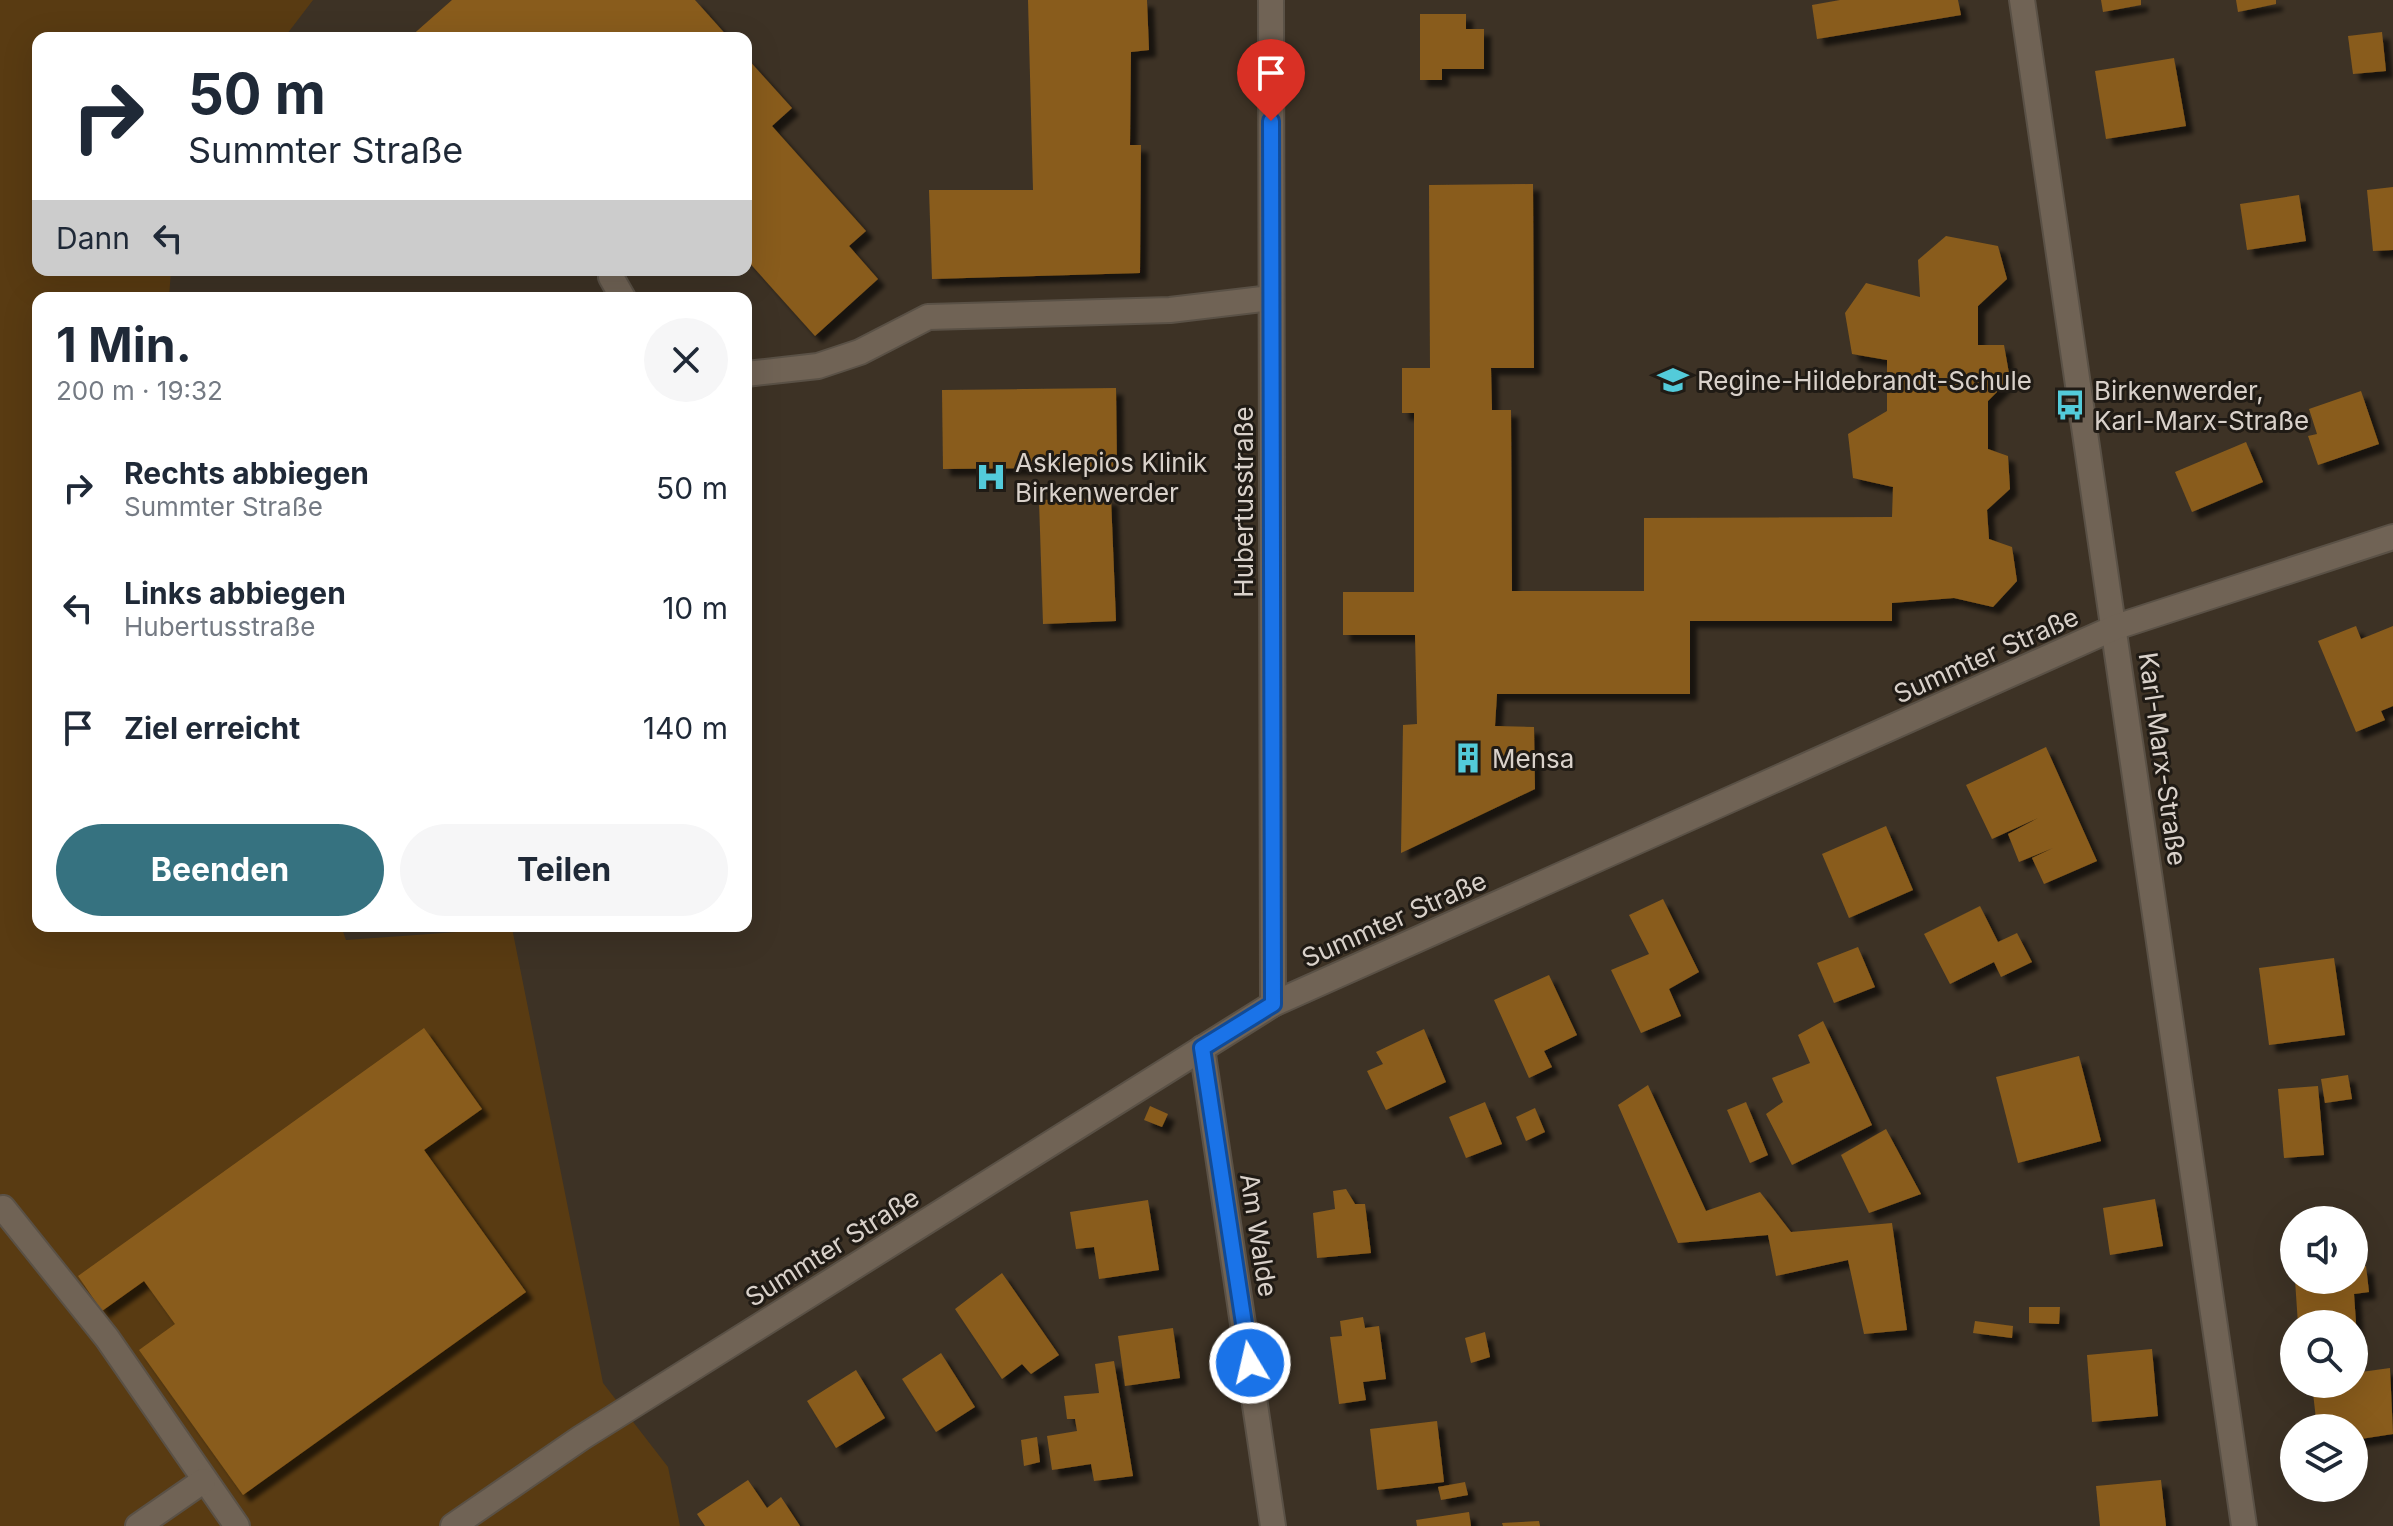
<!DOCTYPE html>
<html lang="de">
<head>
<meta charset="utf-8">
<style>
  body { margin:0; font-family:Inter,sans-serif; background:#f6f6f7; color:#1f2937; height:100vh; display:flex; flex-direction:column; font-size:30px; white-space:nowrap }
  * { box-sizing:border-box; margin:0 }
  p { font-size:26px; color:#747a83 }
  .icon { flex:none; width:44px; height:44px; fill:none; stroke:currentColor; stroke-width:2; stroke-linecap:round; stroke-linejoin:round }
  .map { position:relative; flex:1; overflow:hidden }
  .sheet { position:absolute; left:32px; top:292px; width:720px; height:640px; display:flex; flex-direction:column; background:#fff; border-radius:16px; box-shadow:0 8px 32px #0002 }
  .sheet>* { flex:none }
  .hud { position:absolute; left:32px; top:32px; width:720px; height:244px; border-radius:16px; box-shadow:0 8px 32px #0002; background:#fff; color:#1f2937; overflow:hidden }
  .tools { position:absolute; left:2280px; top:1206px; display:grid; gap:16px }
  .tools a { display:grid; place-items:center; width:88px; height:88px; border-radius:50%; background:#fff; box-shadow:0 8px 32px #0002; font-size:40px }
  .pin { position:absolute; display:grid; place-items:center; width:68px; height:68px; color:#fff; margin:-82px -34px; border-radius:50% 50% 50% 0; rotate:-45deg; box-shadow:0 0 8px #0007 }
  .pin .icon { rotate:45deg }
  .me { position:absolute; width:88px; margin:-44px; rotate:351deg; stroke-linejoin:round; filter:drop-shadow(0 0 6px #0008) }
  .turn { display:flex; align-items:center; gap:28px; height:168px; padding:0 24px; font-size:36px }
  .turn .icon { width:104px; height:104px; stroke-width:2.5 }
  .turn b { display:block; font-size:56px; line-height:68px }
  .then { display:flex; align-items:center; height:76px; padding:0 24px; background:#0003; gap:16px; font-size:30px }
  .round { display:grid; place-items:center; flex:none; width:84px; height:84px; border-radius:42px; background:#f6f6f7 }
  .headline { display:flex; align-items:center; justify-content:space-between; height:136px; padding:0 24px }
  h1 { font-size:48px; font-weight:700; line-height:60px }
  .button { display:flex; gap:16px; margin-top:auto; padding:16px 24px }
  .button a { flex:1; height:92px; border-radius:48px; background:#367280; color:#fff; font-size:32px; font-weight:700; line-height:92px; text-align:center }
  .button a+a { background:#f6f6f7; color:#1f2937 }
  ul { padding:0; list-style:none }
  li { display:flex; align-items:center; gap:24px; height:120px; padding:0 24px }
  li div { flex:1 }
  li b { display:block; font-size:30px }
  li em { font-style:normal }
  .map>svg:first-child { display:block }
  .green { fill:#593b12 }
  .building { fill:#895c1c; filter:url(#shadow) }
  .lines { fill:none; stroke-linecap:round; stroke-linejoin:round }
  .minor-casing { stroke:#5a5146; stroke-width:28 }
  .minor { stroke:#706355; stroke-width:24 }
  .route-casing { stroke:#114b97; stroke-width:20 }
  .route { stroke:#1a73e8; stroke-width:14 }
  .labels { text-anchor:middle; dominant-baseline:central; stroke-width:6; stroke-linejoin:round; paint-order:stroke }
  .poi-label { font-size:26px; fill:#d9d1ca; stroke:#201b15; text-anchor:start }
  .street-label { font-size:26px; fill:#d9d1ca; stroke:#201b15 }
</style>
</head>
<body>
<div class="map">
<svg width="2393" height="1526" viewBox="0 0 2393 1526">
  <defs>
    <filter id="shadow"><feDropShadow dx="7" dy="7" stdDeviation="2" flood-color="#0009"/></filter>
  </defs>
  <rect width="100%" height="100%" fill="#3d3225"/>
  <polygon class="green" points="0,0 313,0 284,38 38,38 38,270 171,270 169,298 38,298 38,926 341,926 346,940 512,928 603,1383 668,1467 680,1526 0,1526"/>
  <g class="building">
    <polygon points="452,0 695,0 729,38 409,38"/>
    <polygon points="1028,0 1147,0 1149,50 1131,52 1130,145 1141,145 1140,273 932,279 929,190 1033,190"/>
    <polygon points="1840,0 1958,0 1961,15 1817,39 1812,5"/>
    <polygon points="2101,0 2141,0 2141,5 2103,12"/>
    <polygon points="2236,0 2276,0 2276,4 2238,12"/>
    <polygon points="1420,14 1466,14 1466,29 1484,29 1484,69 1442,69 1442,80 1420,80"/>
    <polygon points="2382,32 2386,71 2353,74 2348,36"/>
    <polygon points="746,57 792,108 772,126 866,231 849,246 878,279 815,336 746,259"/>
    <polygon points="2174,58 2186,126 2106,139 2095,71"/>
    <polygon points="1533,184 1534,368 1491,368 1492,410 1511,410 1512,591 1644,591 1644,518 1892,517 1893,487 1853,478 1848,434 1887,411 1887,360 1852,354 1845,313 1866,283 1920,297 1918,260 1946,236 1998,246 2007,279 1978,306 1978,345 2004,345 2010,379 1988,401 1988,449 2008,456 2010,489 1987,510 1989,539 2012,547 2017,581 1993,607 1954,598 1892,603 1892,621 1690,621 1690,694 1497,694 1495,726 1534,727 1535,789 1401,853 1403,725 1417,724 1415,635 1343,635 1343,592 1414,592 1414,413 1402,413 1402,368 1430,368 1429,185"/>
    <polygon points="2393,187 2393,250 2373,251 2367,190"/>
    <polygon points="2299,195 2306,241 2247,250 2240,204"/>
    <polygon points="1116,388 1117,467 943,469 942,390"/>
    <polygon points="2361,391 2379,444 2318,465 2308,436 2317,434 2309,409"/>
    <polygon points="2246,442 2263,482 2192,512 2175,472"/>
    <polygon points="1111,498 1116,621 1043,624 1039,500"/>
    <polygon points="2356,626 2361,639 2393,626 2393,706 2381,711 2385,720 2356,732 2318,641"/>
    <polygon points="2046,747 2097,861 2044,884 2032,858 2053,848 2019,862 2008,834 2038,818 1992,839 1966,785"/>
    <polygon points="1886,826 1913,890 1849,918 1822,854"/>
    <polygon points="1663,899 1699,972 1669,989 1681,1016 1641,1033 1611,970 1649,954 1629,915"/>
    <polygon points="1980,906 1998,942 2017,933 2032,962 2001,977 1994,962 1950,984 1924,934"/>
    <polygon points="1858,947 1875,987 1834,1003 1817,963"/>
    <polygon points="2334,958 2345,1035 2269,1045 2259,968"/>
    <polygon points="1549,975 1577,1035 1544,1051 1552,1067 1529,1078 1494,1000"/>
    <polygon points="1823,1021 1872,1125 1792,1165 1766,1114 1783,1102 1772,1078 1810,1063 1798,1035"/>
    <polygon points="424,1028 482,1109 424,1150 526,1292 243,1495 139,1350 175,1324 144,1281 102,1311 78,1276"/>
    <polygon points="1424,1029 1446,1082 1386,1110 1367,1071 1383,1064 1376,1052"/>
    <polygon points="2079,1056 2101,1141 2018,1163 1996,1077"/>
    <polygon points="2348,1075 2352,1099 2325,1103 2321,1079"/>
    <polygon points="1648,1085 1706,1211 1760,1192 1791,1232 1892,1223 1907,1330 1864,1334 1848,1260 1776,1276 1768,1235 1678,1243 1618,1105"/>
    <polygon points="2318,1086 2324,1155 2284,1158 2278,1089"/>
    <polygon points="1485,1102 1502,1144 1466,1158 1449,1117"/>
    <polygon points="1746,1102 1768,1155 1750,1163 1727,1110"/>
    <polygon points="1150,1106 1168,1114 1162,1127 1144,1120"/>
    <polygon points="1535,1108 1545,1132 1526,1141 1516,1117"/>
    <polygon points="1886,1129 1921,1194 1869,1213 1841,1155"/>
    <polygon points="1346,1189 1355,1204 1365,1204 1371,1253 1317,1258 1313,1213 1335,1209 1333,1191"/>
    <polygon points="2155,1199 2163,1246 2110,1255 2103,1208"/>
    <polygon points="1148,1200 1159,1270 1099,1279 1094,1247 1076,1249 1070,1212"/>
    <polygon points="2366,1266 2369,1292 2354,1294 2357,1337 2354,1337 2354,1324 2298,1324 2295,1280 2354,1280 2354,1268"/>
    <polygon points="1002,1273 1059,1355 1031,1374 1022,1364 1002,1379 955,1309"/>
    <polygon points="2029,1307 2060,1307 2059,1324 2029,1323"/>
    <polygon points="1363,1317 1365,1328 1379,1326 1386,1379 1363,1382 1366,1400 1339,1404 1330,1337 1342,1336 1340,1321"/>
    <polygon points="1975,1321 2013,1326 2012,1338 1973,1333"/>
    <polygon points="1173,1328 1180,1378 1125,1386 1118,1336"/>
    <polygon points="1485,1332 1490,1357 1471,1363 1465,1338"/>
    <polygon points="2152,1349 2158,1416 2092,1422 2087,1355"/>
    <polygon points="941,1353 975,1407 936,1432 902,1379"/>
    <polygon points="1114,1361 1133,1476 1094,1481 1091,1464 1052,1470 1047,1436 1077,1431 1075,1419 1067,1419 1064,1396 1099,1393 1095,1364"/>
    <polygon points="2390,1368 2393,1434 2354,1440 2354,1428 2317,1428 2312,1384 2354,1384 2354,1373"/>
    <polygon points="856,1370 885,1418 836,1448 807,1401"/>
    <polygon points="1437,1421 1444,1482 1377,1490 1370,1429"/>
    <polygon points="1037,1437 1040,1462 1024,1466 1021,1440"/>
    <polygon points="748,1480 767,1508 781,1497 800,1526 705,1526 697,1514"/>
    <polygon points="2161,1480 2166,1526 2100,1526 2096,1486"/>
    <polygon points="1465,1482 1468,1495 1441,1500 1438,1487"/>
    <polygon points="1469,1512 1471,1526 1417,1526 1416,1520"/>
    <polygon points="1539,1521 1540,1526 1503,1526 1502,1523"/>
  </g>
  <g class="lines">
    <g class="minor-casing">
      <g id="minor">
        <polyline points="1271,0 1273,1004"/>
        <polyline points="2022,0 2244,1526"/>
        <polyline points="611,277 623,298"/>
        <polyline points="746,374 818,366 860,352 928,317 1170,310 1271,298"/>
        <polyline points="1202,1048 1273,1526"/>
        <polyline points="3,1208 107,1338 237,1526"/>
        <polyline points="138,1526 203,1481"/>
        <polyline points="453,1526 581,1438 1273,1004 2116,627 2393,537"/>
      </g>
    </g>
    <use href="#minor" class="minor"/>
  </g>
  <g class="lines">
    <g class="route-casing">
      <polyline id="route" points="1250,1363 1202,1048 1273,1004 1271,121"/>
    </g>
    <use href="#route" class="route"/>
  </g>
  <defs>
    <g id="school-bare" transform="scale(2.4)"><path d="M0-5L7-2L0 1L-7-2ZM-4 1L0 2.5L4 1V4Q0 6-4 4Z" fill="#53cbda" stroke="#201b15" stroke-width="2.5" paint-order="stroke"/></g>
    <g id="bus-bare" transform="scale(2.4)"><path d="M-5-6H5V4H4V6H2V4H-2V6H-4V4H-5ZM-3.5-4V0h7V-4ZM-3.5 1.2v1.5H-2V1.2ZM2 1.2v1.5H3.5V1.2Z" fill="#53cbda" stroke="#201b15" stroke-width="2.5" paint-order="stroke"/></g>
    <g id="hospital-bare" transform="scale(2.4)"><path d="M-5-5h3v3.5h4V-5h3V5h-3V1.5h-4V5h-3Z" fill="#53cbda" stroke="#201b15" stroke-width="2.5" paint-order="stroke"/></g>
    <g id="building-bare" transform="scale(2.4)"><path d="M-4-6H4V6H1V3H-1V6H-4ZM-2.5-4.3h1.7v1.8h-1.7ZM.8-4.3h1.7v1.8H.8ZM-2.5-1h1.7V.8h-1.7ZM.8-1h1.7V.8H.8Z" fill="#53cbda" stroke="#201b15" stroke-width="2.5" paint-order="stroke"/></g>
  </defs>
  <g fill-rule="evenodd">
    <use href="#school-bare" x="1673" y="380"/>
    <use href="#bus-bare" x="2070" y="405"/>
    <use href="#hospital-bare" x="991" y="477"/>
    <use href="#building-bare" x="1468" y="758"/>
  </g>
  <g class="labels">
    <g class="poi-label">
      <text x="1697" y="380">Regine-Hildebrandt-Schule</text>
      <text x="2094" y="390">Birkenwerder,<tspan x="2094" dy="30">Karl-Marx-Straße</tspan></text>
      <text x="1015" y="462">Asklepios Klinik<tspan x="1015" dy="30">Birkenwerder</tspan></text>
      <text x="1492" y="758">Mensa</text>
    </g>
    <g class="street-label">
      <text transform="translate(1243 502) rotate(-90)">Hubertusstraße</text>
      <text transform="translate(1986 655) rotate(-24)">Summter Straße</text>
      <text transform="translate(2163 759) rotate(82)">Karl-Marx-Straße</text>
      <text transform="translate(1394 919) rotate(-24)">Summter Straße</text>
      <text transform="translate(1259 1235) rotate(81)">Am Walde</text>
      <text transform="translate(832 1247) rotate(-32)">Summter Straße</text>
    </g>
  </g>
</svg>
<div class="tools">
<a><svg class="icon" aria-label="sound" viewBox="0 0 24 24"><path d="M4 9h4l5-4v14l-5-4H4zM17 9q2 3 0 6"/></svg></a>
<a><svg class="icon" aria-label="search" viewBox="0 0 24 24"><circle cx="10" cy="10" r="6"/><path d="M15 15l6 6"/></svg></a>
<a><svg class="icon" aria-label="layers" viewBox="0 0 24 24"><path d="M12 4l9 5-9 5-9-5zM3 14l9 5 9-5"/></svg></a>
</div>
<div class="pin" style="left:1271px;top:121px;background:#d93025"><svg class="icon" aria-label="arrive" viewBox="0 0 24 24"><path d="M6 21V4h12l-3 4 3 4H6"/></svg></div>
<svg class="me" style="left:1250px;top:1363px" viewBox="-20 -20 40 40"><circle r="17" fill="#1a73e8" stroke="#fff" stroke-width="3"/><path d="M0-11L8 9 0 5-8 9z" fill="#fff"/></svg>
<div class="hud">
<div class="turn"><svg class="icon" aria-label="right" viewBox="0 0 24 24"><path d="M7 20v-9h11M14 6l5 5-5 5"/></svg><div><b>50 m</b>Summter Straße</div></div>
<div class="then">Dann<svg class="icon" aria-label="left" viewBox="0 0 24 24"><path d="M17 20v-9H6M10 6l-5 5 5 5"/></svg></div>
</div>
<section class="sheet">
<div class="headline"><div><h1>1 Min.</h1><p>200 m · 19:32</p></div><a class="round"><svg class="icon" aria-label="close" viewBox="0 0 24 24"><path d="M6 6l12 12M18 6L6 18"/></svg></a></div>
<ul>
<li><svg class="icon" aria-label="right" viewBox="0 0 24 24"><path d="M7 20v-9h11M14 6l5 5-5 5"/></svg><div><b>Rechts abbiegen</b><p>Summter Straße</p></div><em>50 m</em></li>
<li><svg class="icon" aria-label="left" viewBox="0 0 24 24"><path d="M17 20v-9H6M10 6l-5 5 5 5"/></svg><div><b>Links abbiegen</b><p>Hubertusstraße</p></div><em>10 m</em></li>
<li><svg class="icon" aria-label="arrive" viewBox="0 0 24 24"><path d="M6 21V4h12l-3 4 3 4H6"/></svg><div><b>Ziel erreicht</b></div><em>140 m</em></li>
</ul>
<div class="button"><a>Beenden</a><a>Teilen</a></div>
</section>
</div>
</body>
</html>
